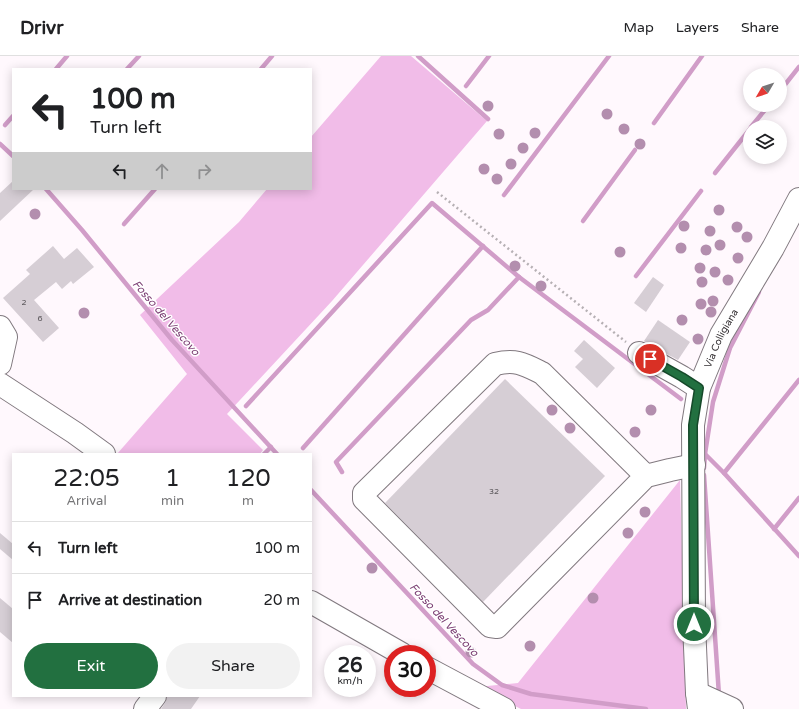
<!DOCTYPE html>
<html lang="en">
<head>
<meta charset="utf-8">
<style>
  body { margin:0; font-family:"Varela Round",sans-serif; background:#f2f2f2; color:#202124; height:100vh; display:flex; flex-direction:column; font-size:15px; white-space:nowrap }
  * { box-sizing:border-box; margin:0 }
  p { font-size:13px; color:#757577 }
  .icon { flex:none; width:22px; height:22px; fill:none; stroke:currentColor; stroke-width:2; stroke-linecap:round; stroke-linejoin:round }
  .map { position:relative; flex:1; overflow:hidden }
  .sheet { position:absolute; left:12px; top:397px; width:300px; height:244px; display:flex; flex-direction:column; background:#fff; border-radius:0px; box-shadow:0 2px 10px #0003 }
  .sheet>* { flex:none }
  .guide { position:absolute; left:12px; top:12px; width:300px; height:122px; border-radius:0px; box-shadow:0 2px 10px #0003; background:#fff; color:#202124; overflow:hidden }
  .needle { width:26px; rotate:231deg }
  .buttons { position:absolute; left:743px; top:12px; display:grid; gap:8px }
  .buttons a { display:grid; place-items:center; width:44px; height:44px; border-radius:50%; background:#fff; box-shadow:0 2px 10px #0003; font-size:20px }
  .speed { position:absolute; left:324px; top:589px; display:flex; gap:8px; font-size:20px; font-weight:700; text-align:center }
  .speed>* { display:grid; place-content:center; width:52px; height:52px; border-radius:50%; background:#fff; box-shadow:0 2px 10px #0003; line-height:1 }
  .speed small { font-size:10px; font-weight:400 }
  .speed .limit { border:6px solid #d22; background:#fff; color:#111 }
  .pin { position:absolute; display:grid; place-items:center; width:34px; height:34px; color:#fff; margin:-17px; border:2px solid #fff; border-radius:50%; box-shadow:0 1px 4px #0007 }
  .me { position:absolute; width:44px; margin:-22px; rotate:0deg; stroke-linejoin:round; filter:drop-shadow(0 0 3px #0008) }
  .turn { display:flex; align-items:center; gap:14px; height:84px; padding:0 12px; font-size:18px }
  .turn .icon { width:52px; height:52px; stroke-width:2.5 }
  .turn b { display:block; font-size:28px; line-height:34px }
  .lanes { display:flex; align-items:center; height:38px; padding:0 12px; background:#0003; justify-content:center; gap:20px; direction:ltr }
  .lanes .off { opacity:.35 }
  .eta { display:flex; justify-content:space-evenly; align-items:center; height:68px; text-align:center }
  .eta b { font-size:24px; font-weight:600; line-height:28px }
  .primary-button { display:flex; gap:8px; margin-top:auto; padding:8px 12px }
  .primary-button a { flex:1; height:46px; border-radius:24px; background:#227040; color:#fff; font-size:16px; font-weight:600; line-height:46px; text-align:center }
  .primary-button a+a { background:#f2f2f2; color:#202124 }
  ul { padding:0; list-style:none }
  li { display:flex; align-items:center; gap:12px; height:52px; padding:0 12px; border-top:1px solid #e0e0e0 }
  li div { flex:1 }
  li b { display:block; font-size:15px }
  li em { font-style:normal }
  header { display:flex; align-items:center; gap:24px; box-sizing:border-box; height:56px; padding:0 20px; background:#fff; border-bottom:1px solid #e0e0e0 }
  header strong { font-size:19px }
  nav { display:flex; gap:22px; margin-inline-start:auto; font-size:14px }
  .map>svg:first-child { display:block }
  .green { fill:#f1bce8 }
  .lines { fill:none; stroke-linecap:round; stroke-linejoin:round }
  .stream { stroke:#d19dc8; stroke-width:4.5 }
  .building { fill:#d6ced5 }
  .minor-casing { stroke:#81797f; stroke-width:24 }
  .major-casing { stroke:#81797f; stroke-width:24 }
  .path { stroke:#b6b0b4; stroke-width:2.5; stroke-dasharray:2 3; stroke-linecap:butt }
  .minor { stroke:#fff; stroke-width:22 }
  .major { stroke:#fff; stroke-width:22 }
  .tree { fill:#b38eae }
  .route-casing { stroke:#16492a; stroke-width:10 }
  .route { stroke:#227040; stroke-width:7 }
  .labels { text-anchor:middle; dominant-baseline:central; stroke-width:3; stroke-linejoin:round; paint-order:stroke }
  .number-label { font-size:8px; fill:#5c585c }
  .street-label { font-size:10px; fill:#343033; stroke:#fff }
  .water-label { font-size:11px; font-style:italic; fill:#7a3c72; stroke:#fff }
</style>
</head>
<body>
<header>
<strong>Drivr</strong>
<nav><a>Map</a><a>Layers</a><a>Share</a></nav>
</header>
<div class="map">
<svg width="799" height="653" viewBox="0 0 799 653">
  <rect width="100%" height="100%" fill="#fff8fd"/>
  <g class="green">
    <polygon points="381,0 411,0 487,65 332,245 227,358 263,394 260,398 117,398 187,318 140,259 239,166 267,133 311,133 311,81"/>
    <polygon points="680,424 686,653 521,653 477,631 518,627"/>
  </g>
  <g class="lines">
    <g class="stream">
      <polyline points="418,0 488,63"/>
      <polyline points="56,13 67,0"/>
      <polyline points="127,13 139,0"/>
      <polyline points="261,13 272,0"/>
      <polyline points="466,30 489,0"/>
      <polyline points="780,35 799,11"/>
      <polyline points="654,67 702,0"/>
      <polyline points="5,69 13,60"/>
      <polyline points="751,71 769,49"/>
      <polyline points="0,88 13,100"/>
      <polyline points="715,117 750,73"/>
      <polyline points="46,133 82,174 172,284 277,398"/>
      <polyline points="504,139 609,0"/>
      <polyline points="583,165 635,94"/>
      <polyline points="124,168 155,133"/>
      <polyline points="636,220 701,135"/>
      <polyline points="246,350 432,147 519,221 681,343"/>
      <polyline points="303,392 483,190"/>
      <polyline points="264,398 271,391"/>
      <polyline points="705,398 724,417 799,500"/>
      <polyline points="704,412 705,398 713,346 730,292 759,236"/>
      <polyline points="342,416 336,406 471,264 488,254 519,221"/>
      <polyline points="724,417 799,324"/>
      <polyline points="704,419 719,639"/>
      <polyline points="311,434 473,608 502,629 531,638 646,653"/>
      <polyline points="774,473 799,442"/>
    </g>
  </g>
  <g class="building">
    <polygon points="13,125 13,133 34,133 0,165 0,137"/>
    <polygon points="53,190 64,203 77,192 94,211 73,228 71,225 62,233 56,226 34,244 59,272 43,286 3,242 30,218 26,214"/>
    <polygon points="653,221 664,229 646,256 634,247"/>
    <polygon points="658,264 690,286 678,304 652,290 644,285"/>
    <polygon points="584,284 615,312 597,332 575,311 583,303 574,295"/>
    <polygon points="505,323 605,420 483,546 385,447"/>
    <polygon points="0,477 13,488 13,504 0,493"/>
    <polygon points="0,542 13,553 13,587 0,576"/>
    <polygon points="167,640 200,640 191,653 161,653 165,647"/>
  </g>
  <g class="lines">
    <g class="minor-casing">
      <g id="minor">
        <polyline points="0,271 6,281 0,308"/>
        <polyline points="639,297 682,321 699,332"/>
        <path d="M646 420 542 317C524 308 516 303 495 308L364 437V443L490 570 497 571 646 420 670 414 694 409"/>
        <polyline points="697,637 732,653"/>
        <polyline points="145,653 155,640"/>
        <path id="s1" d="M699 653 697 637 694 568 693 369 699 332 721 279 773 192 799 143"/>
      </g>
    </g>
    <g class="major-casing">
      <g id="major">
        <polyline points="0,328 75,377 104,398"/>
        <polyline points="311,546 402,598"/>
        <polyline points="427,612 504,653"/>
      </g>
    </g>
    <polyline class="path" points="437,136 626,286"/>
    <use href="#minor" class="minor"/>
    <use href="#major" class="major"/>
  </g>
  <g class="tree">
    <circle cx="488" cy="50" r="5.5"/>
    <circle cx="607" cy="58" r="5.5"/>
    <circle cx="624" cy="73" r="5.5"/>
    <circle cx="535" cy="77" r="5.5"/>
    <circle cx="499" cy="78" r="5.5"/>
    <circle cx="640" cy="88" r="5.5"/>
    <circle cx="523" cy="92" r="5.5"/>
    <circle cx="511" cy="108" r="5.5"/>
    <circle cx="484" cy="113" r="5.5"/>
    <circle cx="497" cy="123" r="5.5"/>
    <circle cx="719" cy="154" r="5.5"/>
    <circle cx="35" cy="158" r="5.5"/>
    <circle cx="684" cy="170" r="5.5"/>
    <circle cx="737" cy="171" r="5.5"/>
    <circle cx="710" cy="175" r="5.5"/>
    <circle cx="747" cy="181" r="5.5"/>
    <circle cx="720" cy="189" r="5.5"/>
    <circle cx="681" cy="192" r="5.5"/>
    <circle cx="706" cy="194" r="5.5"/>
    <circle cx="620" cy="196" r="5.5"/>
    <circle cx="738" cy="202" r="5.5"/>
    <circle cx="515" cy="210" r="5.5"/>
    <circle cx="700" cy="212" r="5.5"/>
    <circle cx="715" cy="216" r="5.5"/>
    <circle cx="728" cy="224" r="5.5"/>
    <circle cx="702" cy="226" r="5.5"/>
    <circle cx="541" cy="230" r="5.5"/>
    <circle cx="713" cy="245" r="5.5"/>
    <circle cx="701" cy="248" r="5.5"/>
    <circle cx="711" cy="256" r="5.5"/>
    <circle cx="84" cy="257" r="5.5"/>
    <circle cx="682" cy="264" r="5.5"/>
    <circle cx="698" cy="283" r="5.5"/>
    <circle cx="552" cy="354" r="5.5"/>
    <circle cx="651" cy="354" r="5.5"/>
    <circle cx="570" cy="372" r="5.5"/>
    <circle cx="635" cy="376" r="5.5"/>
    <circle cx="645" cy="456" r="5.5"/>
    <circle cx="628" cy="477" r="5.5"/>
    <circle cx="372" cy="512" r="5.5"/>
    <circle cx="593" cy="542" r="5.5"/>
    <circle cx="530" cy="590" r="5.5"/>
    <circle cx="471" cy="596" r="5.5"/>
  </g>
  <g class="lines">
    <g class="route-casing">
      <polyline id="route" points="650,303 682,321 699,332 693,369 694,568"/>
    </g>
    <use href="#route" class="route"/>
  </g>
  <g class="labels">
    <g class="number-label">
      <text x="24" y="246">2</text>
      <text x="40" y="262">6</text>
      <text x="494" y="435">32</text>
    </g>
    <g class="street-label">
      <text stroke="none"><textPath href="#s1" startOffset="376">Via Colligiana</textPath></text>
    </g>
    <g class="water-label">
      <text transform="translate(166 262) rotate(49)">Fosso del Vescovo</text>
      <text transform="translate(444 564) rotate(47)">Fosso del Vescovo</text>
    </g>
  </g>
</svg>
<div class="buttons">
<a><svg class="needle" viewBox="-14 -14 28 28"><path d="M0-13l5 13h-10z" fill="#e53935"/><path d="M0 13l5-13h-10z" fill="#757577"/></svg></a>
<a><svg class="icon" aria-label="layers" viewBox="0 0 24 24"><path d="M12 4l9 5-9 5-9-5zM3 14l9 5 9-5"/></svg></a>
</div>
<div class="speed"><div>26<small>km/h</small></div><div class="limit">30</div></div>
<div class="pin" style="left:650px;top:303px;background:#d93025"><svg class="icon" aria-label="arrive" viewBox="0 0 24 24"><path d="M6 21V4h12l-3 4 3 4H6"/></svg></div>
<svg class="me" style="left:694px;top:568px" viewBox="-20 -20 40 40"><circle r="17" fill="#227040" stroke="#fff" stroke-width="3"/><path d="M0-11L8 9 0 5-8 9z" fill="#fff"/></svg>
<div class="guide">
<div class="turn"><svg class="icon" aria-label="left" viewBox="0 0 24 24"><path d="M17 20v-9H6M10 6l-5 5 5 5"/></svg><div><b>100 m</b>Turn left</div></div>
<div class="lanes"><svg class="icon" aria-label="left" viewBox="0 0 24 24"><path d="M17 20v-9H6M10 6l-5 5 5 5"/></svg><svg class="icon off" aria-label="ahead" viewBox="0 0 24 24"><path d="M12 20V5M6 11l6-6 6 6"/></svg><svg class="icon off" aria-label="right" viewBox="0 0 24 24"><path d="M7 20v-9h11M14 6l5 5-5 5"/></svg></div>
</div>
<section class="sheet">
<div class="eta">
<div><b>22:05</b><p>Arrival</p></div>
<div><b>1</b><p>min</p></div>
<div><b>120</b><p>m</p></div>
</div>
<ul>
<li><svg class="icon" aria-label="left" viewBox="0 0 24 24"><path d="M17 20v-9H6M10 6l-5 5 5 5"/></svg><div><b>Turn left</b></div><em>100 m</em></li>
<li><svg class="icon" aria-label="arrive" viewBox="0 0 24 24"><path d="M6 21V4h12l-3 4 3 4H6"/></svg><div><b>Arrive at destination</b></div><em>20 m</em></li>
</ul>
<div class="primary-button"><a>Exit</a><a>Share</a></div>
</section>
</div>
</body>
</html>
